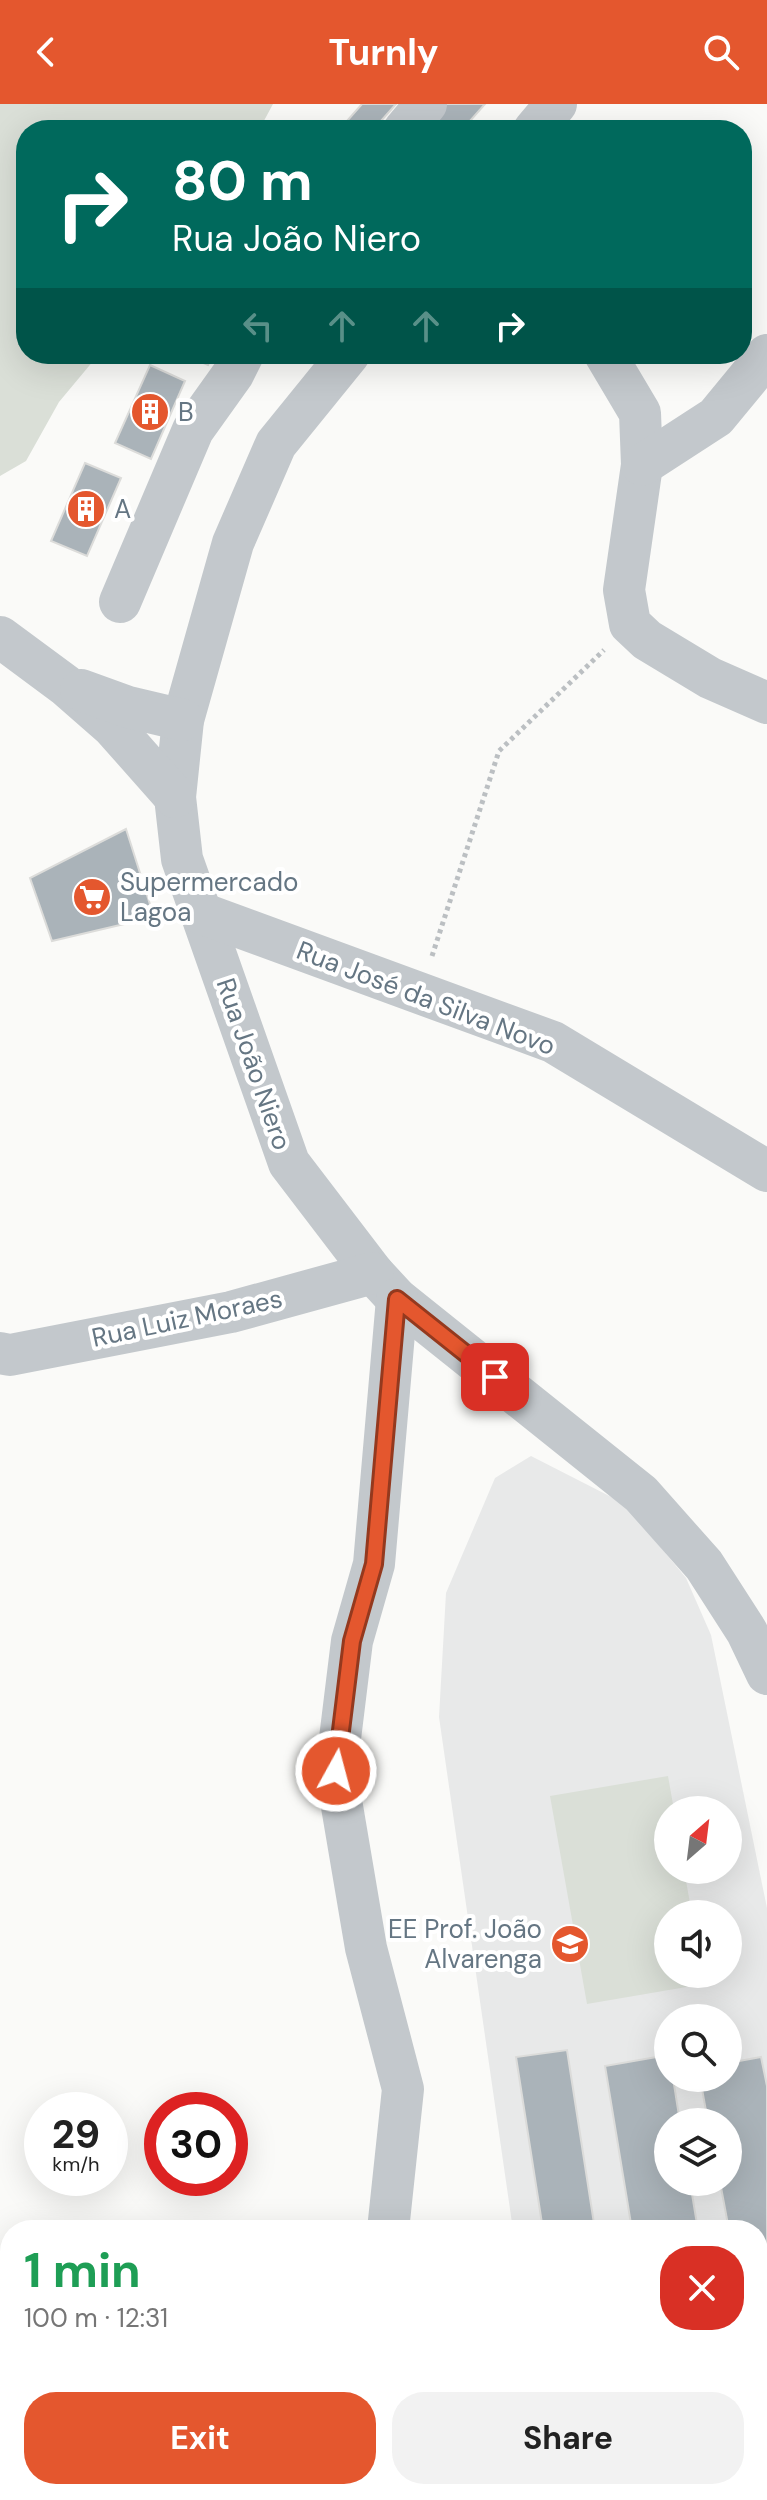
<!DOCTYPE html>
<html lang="en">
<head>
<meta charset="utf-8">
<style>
  body { margin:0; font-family:"DM Sans",sans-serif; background:#f2f2f2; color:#222; height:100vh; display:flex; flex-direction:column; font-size:30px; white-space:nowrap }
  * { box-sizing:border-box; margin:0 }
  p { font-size:26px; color:#767676 }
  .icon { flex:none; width:44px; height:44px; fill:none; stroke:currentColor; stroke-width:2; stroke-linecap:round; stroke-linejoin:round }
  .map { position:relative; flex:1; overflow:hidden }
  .drawer { position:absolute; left:0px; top:2116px; width:768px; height:280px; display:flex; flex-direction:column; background:#fff; border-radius:32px 32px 0 0; box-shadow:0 8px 32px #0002 }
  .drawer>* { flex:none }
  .top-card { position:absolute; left:16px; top:16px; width:736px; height:244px; border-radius:32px; box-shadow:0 8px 32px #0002; background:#00695c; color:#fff; overflow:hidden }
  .needle { width:52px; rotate:28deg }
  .buttons { position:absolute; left:654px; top:1692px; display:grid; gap:16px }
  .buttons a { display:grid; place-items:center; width:88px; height:88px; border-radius:50%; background:#fff; box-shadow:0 8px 32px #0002; font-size:40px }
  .speed { position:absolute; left:24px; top:1988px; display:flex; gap:16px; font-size:40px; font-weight:700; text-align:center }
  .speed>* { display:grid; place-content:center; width:104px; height:104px; border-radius:50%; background:#fff; box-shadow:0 8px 32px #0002; line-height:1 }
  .speed small { font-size:20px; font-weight:400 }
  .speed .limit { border:12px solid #d22; background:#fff; color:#111 }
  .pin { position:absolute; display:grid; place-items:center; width:68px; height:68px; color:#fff; margin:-34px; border-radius:16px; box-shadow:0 4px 12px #0006 }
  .me { position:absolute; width:88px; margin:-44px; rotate:7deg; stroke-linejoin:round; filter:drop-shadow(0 0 6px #0008) }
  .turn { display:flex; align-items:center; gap:28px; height:168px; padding:0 24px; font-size:36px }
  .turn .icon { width:104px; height:104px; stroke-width:2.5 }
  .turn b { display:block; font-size:56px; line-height:68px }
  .lanes { display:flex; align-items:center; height:76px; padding:0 24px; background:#0003; justify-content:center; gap:40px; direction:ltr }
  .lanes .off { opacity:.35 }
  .round { display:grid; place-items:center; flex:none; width:84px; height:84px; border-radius:32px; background:#f2f2f2 }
  .head { display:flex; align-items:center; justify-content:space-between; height:136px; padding:0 24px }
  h1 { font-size:48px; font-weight:700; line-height:60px; color:#1e9e55 }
  .action { display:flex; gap:16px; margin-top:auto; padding:16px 24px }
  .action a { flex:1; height:92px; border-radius:32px; background:#e4572e; color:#fff; font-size:32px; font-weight:700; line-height:92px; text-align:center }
  .action a+a { background:#f2f2f2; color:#222 }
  header { display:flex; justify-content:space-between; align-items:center; height:104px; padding:0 24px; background:#e4572e; color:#fff; font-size:36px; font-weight:700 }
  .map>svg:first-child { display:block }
  .built { fill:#e8e9e9; fill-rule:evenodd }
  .green { fill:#dadfd7 }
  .building { fill:#aab3b9; stroke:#dcdcda; stroke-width:2 }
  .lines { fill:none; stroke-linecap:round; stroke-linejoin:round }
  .path { stroke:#bbbfc2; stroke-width:5; stroke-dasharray:4 4; stroke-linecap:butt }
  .minor { stroke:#c3c8cc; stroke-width:42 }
  .route-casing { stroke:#94391e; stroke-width:20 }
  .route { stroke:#e4572e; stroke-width:14 }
  .labels { text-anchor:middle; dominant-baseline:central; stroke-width:8; stroke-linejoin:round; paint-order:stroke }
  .poi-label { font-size:26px; fill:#657683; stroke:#fff; text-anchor:start }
  .street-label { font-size:26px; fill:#657683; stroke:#fff }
</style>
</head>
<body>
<header><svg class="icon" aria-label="back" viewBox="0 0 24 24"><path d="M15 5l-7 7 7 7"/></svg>Turnly<svg class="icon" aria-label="search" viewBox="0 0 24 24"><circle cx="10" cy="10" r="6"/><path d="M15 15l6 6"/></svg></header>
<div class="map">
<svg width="767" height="2396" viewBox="0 0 767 2396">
  <rect width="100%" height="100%" fill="#fafaf8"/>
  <path class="built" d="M531 1352 625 1400 686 1474 711 1531 767 1804V2267L758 2269V2126H513L439 1613 446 1489 495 1374ZM668 1706H728V1766H668ZM668 1810H728V1870H668ZM668 1914H728V1974H668ZM668 2018H728V2078H668Z"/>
  <g class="green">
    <polygon points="0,0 273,0 259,26 26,26 26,250 99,250 59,298 26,357 0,372"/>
    <polygon points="668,1672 674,1706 668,1706 668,1766 684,1766 692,1810 668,1810 668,1870 703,1870 704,1880 587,1900 550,1692"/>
  </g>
  <g class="building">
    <polygon points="362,0 396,0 373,26 339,26"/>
    <polygon points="446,0 485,0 462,26 424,26"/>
    <polygon points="182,250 213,250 208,261"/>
    <polygon points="150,261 185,277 151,355 115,339"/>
    <polygon points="85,359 121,374 87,452 51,437"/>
    <polygon points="126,725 154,813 52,837 30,774"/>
    <polygon points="567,1946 595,2126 543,2126 516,1953"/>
    <polygon points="668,1951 668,1974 673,1974 680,2018 668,2018 668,2078 690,2078 698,2126 632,2126 605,1962"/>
    <polygon points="761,1953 767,1982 767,2214 758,2216 758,2126 729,2126 720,2078 728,2078 728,2018 708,2018 700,1974 728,1974 728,1959"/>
  </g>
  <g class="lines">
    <polyline class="path" points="432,852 499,647 604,546"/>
    <g class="minor">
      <polyline points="404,26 426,0"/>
      <polyline points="534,26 556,0"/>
      <polyline points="349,250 276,340 233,439 183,616 175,693 182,755 289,1059 373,1169 397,1195 641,1390 704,1461 747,1528 767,1570"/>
      <polyline points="605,250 640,309 642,361 624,486 630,520 647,536 710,574 767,599"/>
      <polyline points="642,361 716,313 767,251"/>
      <polyline points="120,498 193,326 233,270 243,250"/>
      <polyline points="0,533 65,581 113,623 175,693"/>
      <polyline points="81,586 128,603 183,616"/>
      <polyline points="201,809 553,938 767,1067"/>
      <polyline points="0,1249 10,1251 231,1208 373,1169"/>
      <polyline points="388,2126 403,1985 366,1844 336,1667 352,1537 374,1460 397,1195"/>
      <polyline points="340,2386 344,2396"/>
    </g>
  </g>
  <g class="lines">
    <g class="route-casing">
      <polyline id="route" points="336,1667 352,1537 374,1460 397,1195 495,1273"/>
    </g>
    <use href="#route" class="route"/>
  </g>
  <defs>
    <g id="building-disc" transform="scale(2)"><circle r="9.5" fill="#e4572e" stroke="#fff"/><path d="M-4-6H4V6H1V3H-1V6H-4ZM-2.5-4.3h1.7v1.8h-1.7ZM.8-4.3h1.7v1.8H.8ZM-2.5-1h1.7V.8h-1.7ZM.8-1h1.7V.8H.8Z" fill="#fff"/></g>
    <g id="supermarket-disc" transform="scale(2)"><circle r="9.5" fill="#e4572e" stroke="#fff"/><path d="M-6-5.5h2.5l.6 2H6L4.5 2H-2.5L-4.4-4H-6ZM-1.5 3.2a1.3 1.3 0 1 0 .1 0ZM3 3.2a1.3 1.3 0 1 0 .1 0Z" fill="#fff"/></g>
    <g id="school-disc" transform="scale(2)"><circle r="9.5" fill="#e4572e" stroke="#fff"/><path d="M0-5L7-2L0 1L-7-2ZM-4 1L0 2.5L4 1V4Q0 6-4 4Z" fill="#fff"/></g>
  </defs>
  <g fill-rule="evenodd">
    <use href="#building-disc" x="150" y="308"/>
    <use href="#building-disc" x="86" y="405"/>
    <use href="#supermarket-disc" x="92" y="793"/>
    <use href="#school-disc" x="570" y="1840"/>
  </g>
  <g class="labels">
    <g class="poi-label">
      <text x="178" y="308">B</text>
      <text x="114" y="405">A</text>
      <text x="120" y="778">Supermercado<tspan x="120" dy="30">Lagoa</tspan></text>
      <text x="542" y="1825" text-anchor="end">EE Prof. João<tspan x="542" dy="30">Alvarenga</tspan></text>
    </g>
    <g class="street-label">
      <text transform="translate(426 894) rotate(21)">Rua José da Silva Novo</text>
      <text transform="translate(254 960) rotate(71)">Rua João Niero</text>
      <text transform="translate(187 1214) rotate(-12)">Rua Luiz Moraes</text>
    </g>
  </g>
</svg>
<div class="buttons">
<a><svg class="needle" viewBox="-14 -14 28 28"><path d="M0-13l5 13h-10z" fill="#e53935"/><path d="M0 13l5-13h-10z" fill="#767676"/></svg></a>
<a><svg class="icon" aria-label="sound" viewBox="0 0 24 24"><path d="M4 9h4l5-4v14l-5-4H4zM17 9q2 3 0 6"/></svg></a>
<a><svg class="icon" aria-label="search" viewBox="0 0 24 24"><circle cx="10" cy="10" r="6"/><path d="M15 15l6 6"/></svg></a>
<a><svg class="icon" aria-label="layers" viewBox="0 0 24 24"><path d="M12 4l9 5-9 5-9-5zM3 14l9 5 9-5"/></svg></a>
</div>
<div class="speed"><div>29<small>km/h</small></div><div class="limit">30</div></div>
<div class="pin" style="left:495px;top:1273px;background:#d93025"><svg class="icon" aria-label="arrive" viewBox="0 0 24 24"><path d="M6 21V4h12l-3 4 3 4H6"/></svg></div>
<svg class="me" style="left:336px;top:1667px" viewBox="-20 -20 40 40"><circle r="17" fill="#e4572e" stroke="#fff" stroke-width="3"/><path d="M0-11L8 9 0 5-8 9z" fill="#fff"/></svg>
<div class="top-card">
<div class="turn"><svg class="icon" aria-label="right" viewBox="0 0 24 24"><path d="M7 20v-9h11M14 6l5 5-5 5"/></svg><div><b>80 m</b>Rua João Niero</div></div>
<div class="lanes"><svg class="icon off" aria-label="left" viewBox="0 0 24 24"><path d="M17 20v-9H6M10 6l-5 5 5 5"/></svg><svg class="icon off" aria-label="ahead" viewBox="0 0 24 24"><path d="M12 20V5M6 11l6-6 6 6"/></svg><svg class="icon off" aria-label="ahead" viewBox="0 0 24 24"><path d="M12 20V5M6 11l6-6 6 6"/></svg><svg class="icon" aria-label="right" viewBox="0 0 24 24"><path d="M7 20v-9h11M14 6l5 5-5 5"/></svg></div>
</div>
<section class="drawer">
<div class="head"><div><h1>1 min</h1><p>100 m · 12:31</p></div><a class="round" style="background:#d93025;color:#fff"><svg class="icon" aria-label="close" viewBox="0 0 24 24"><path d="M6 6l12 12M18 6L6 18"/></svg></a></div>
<div class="action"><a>Exit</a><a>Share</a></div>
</section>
</div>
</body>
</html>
